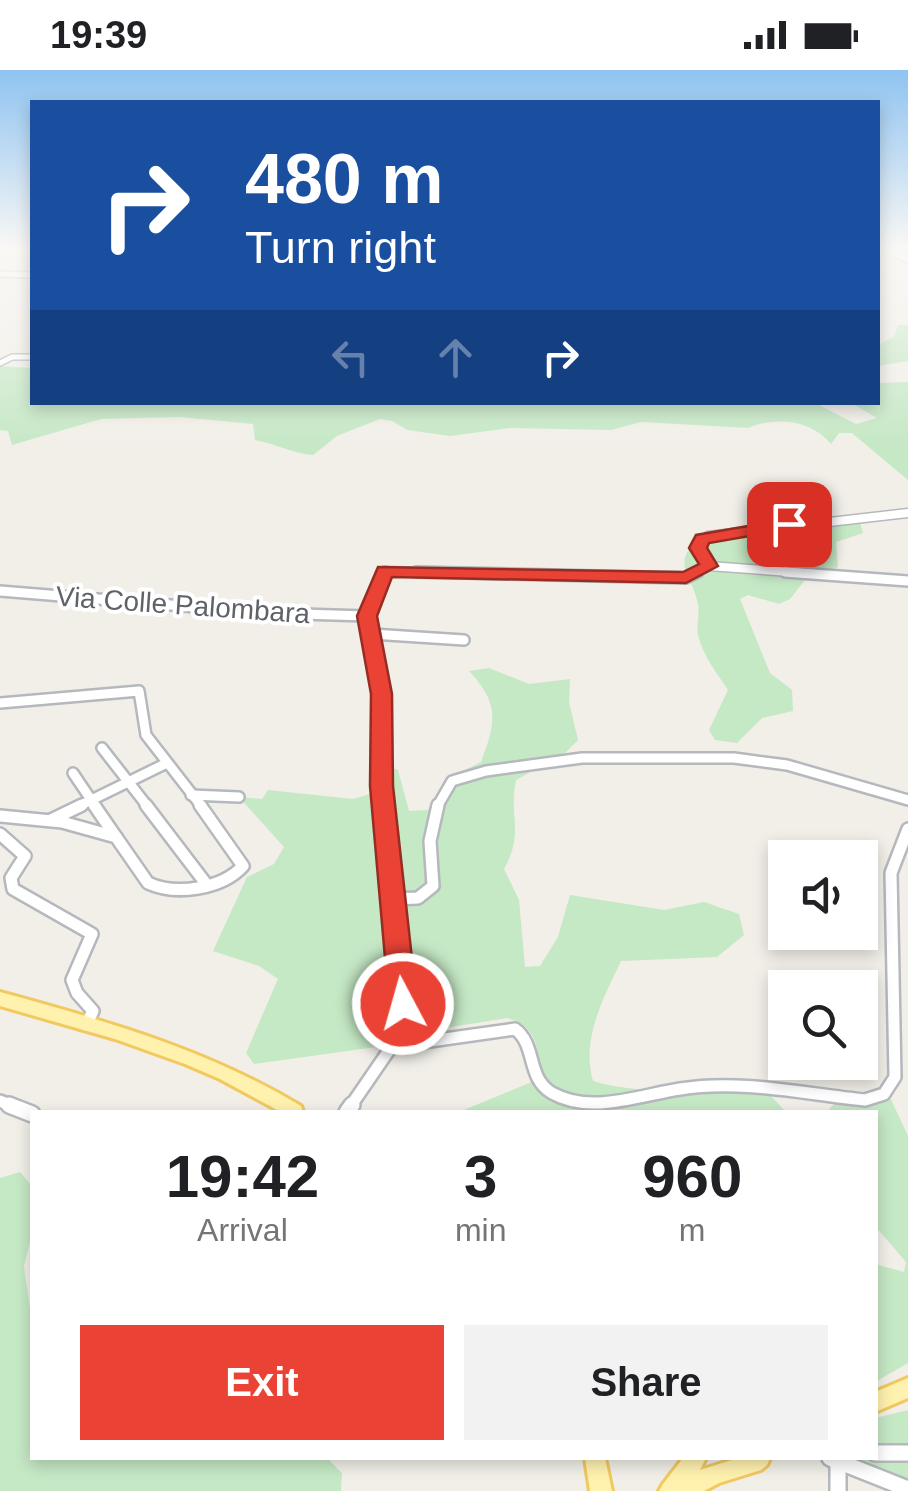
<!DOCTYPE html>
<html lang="en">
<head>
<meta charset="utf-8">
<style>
  body { margin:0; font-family:Arial,sans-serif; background:#f2f2f2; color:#202124; height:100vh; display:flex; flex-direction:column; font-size:38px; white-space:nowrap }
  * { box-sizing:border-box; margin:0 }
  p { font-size:32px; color:#757577 }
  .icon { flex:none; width:55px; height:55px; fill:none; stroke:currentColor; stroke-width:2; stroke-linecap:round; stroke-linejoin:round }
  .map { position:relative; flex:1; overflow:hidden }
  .details { position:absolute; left:30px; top:1040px; width:848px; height:350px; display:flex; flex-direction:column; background:#fff; border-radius:0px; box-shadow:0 5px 15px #0003 }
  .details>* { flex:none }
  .banner { position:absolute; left:30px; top:30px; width:850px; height:305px; border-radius:0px; box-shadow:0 5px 15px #0003; background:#1a4fa0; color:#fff; overflow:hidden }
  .tools { position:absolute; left:768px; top:770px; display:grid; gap:20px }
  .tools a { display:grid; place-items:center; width:110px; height:110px; border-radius:0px; background:#fff; box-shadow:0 5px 15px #0003; font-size:50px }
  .pin { position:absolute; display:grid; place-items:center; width:85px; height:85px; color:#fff; margin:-42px; border-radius:20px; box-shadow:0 5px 15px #0006 }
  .me { position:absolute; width:110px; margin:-55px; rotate:354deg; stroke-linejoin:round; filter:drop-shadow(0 0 8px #0008) }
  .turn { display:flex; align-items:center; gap:35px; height:210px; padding:0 50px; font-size:45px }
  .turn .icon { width:130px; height:130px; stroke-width:2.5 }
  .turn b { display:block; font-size:70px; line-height:85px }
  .lanes { display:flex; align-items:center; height:95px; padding:0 50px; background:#0003; justify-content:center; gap:50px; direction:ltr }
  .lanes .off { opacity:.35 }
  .eta { display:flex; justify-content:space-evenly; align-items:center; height:170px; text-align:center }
  .eta b { font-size:60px; font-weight:700; line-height:70px }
  .primary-button { display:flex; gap:20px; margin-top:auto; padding:20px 50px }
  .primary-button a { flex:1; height:115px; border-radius:0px; background:#ea4335; color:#fff; font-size:40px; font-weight:700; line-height:115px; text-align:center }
  .primary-button a+a { background:#f2f2f2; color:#202124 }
  .status { display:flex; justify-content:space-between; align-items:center; height:70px; padding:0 50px; background:#fff; direction:ltr }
  .status svg { height:28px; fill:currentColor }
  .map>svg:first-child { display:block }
  .green { fill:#c5e8c5 }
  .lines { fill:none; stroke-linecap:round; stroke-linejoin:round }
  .minor-far4-casing { stroke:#b5b8bc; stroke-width:8 }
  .minor-far3-casing { stroke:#b5b8bc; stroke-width:11 }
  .minor-far2-casing { stroke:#b5b8bc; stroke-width:14 }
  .minor-far1-casing { stroke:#b5b8bc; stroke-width:16 }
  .minor-casing { stroke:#b5b8bc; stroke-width:20 }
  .major-casing { stroke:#f2c960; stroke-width:6 }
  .minor-far4 { stroke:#fff; stroke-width:5 }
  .minor-far3 { stroke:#fff; stroke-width:8 }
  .minor-far2 { stroke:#fff; stroke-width:9 }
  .minor-far1 { stroke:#fff; stroke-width:11 }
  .minor { stroke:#fff; stroke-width:15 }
  .major { fill:#fff2af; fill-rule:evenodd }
  .route { fill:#ea4335; stroke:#982c22; stroke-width:2.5 }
  .labels { text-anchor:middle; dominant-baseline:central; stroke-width:8; stroke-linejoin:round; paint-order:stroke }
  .street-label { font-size:28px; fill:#5f6368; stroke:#fff }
</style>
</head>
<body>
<div class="status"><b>19:39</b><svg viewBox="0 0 49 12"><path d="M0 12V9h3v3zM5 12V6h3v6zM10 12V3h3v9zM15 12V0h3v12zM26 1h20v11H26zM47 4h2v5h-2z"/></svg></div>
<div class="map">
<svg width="908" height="1421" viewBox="0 0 908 1421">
  <rect width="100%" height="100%" fill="#f1efe8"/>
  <g class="green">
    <polygon points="898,255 908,255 908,291 878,296 878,275 894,267"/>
    <path d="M0 296 32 298V332H813L856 354 877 348 851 333 878 332V313L908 312V410L852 363H839L831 374C812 350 776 346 748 358L641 352 611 360 510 358 450 366 407 360 392 351 380 349 337 366 313 385C292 383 276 374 255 370L253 354 179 347 101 349 12 375 8 361 0 360Z"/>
    <path d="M833 446 860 453 863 463 836 472 838 497 805 510 790 529 779 534 748 525 740 529 770 603 792 620 793 641 762 648 737 673 715 670 709 660 728 620C717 603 703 586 698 565 696 555 700 544 698 534 691 500 669 496 702 464Z"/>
    <path d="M489 598 529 614 570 609 569 632 578 670 566 682 516 710C508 748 525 761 504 799L519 830 525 897 540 896 558 867 570 825 664 840 704 832 739 844 744 865 717 887 621 891C603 929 581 969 593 1011 643 1026 711 1019 766 1021L786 1042H459L534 1011C542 983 538 956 507 948L415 963 376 977 254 994 246 983 278 909 259 896 213 881 247 807 274 794 284 777 239 727 262 729 268 720 353 729 370 724 376 704 390 697 398 700 409 741 428 740 451 707 481 692C496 652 500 634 469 601Z"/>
    <polygon points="888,1023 908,1066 908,1293 875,1312 875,1194 904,1202 906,1192 875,1156 875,1042 827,1042 839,1028"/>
    <polygon points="20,1102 32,1116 32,1164 24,1196 32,1253 32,1388 327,1388 342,1403 341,1421 0,1421 0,1108"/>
    <polygon points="908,1340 908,1411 847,1388 875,1388 875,1348"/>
  </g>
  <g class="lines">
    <g class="minor-far4-casing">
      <g id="minor-far4">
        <polyline points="886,180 908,190"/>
        <polyline points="0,204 32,205"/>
        <polyline points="0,293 12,287 32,287"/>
      </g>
    </g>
    <g class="minor-far3-casing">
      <g id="minor-far3">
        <polyline points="709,496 698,478 708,466 908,443"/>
        <polyline points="384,504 385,501 523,504"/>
        <polyline points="693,504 709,496 818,504"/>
      </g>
    </g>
    <g class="minor-far2-casing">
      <g id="minor-far2">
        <polyline points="416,502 686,508 698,502"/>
        <polyline points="785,502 908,511"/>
        <polyline points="0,521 267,543 367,546"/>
        <polyline points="367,546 385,502"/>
        <polyline points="367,546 381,624 384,737"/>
        <polyline points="372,564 464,570"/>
        <polyline points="0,633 139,621 146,665 202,737"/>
        <polyline points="102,678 148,737"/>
        <polyline points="73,703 96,737"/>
        <polyline points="191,725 239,727"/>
        <polyline points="77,737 167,693"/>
        <polyline points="437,737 452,711 486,701 582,688 734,688 787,695 908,730"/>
      </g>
    </g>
    <g class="minor-far1-casing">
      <g id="minor-far1">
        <polyline points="94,735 116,767"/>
        <polyline points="146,735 207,815"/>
        <path d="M0 746 62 752 116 767 148 813C176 826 222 819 243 796L200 735"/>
        <polyline points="51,750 82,735"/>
        <polyline points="0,764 25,786 11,808 13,819 92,864 72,910 77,923 93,941 86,955"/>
        <polyline points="392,829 418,828 433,816 430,771 438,735"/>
        <path d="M396 970 409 974 515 959C537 975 526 1008 552 1023 591 1045 640 1025 680 1019 741 1009 804 1024 865 1030L884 1024 895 1007 891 803 908 759"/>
        <polyline points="0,1031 15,1037"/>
        <polyline points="350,1037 396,970 403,934 384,735"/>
      </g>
    </g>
    <g class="minor-casing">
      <g id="minor">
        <polyline points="9,1035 32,1044"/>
        <polyline points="347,1042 352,1035"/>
        <polyline points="875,1383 908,1383"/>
        <polyline points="830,1388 908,1419"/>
        <polyline points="838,1391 838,1421"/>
      </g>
    </g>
    <g class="major-casing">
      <g id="major">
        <path d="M0 922C106 951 206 979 301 1036L303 1042H281L220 1009 185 994 115 969 0 936Z"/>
        <polygon points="908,1308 908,1328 875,1342 875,1322"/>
        <polygon points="585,1388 605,1388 612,1421 590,1421"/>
        <polygon points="683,1388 706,1388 700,1400 738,1388 770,1388 767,1395 761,1400 719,1413 704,1421 659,1421 663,1414"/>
      </g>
    </g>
    <use href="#minor-far4" class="minor-far4"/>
    <use href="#minor-far3" class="minor-far3"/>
    <use href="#minor-far2" class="minor-far2"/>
    <use href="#minor-far1" class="minor-far1"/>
    <use href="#minor" class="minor"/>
    <use href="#major" class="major"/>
  </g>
  <linearGradient id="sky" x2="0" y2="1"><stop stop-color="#8fc3f1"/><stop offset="0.47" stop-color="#f9f8f5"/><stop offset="1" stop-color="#f9f8f5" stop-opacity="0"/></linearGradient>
  <rect width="908" height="379" fill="url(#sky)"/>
  <polygon class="route" points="789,449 798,454 795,458 709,473 707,478 718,496 686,513 392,507 377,546 392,624 393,716 417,934 413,942 403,946 393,942 389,934 370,716 371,624 357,546 378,497 683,502 699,494 689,478 696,465"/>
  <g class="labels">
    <g class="street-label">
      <text transform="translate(183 535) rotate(4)">Via Colle Palombara</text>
    </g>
  </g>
</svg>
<div class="tools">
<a><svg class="icon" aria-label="sound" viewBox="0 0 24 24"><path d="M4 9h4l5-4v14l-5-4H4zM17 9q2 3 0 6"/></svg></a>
<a><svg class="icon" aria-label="search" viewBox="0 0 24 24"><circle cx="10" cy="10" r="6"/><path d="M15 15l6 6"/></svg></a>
</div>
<div class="pin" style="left:789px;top:454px;background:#d93025"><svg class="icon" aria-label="arrive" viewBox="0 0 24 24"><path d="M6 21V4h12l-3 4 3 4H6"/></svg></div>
<svg class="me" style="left:403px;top:934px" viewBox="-20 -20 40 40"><circle r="17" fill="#ea4335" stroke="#fff" stroke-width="3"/><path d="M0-11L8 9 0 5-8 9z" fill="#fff"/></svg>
<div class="banner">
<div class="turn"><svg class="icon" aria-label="right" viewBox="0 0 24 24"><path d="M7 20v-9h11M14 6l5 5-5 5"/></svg><div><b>480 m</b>Turn right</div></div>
<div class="lanes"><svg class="icon off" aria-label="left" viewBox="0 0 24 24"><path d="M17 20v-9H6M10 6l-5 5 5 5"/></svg><svg class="icon off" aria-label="ahead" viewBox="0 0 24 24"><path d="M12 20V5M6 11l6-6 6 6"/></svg><svg class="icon" aria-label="right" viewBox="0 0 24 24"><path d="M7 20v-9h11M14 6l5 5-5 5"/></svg></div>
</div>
<section class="details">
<div class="eta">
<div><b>19:42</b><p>Arrival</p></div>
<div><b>3</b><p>min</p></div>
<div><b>960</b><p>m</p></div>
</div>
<div class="primary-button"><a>Exit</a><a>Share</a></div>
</section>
</div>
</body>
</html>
